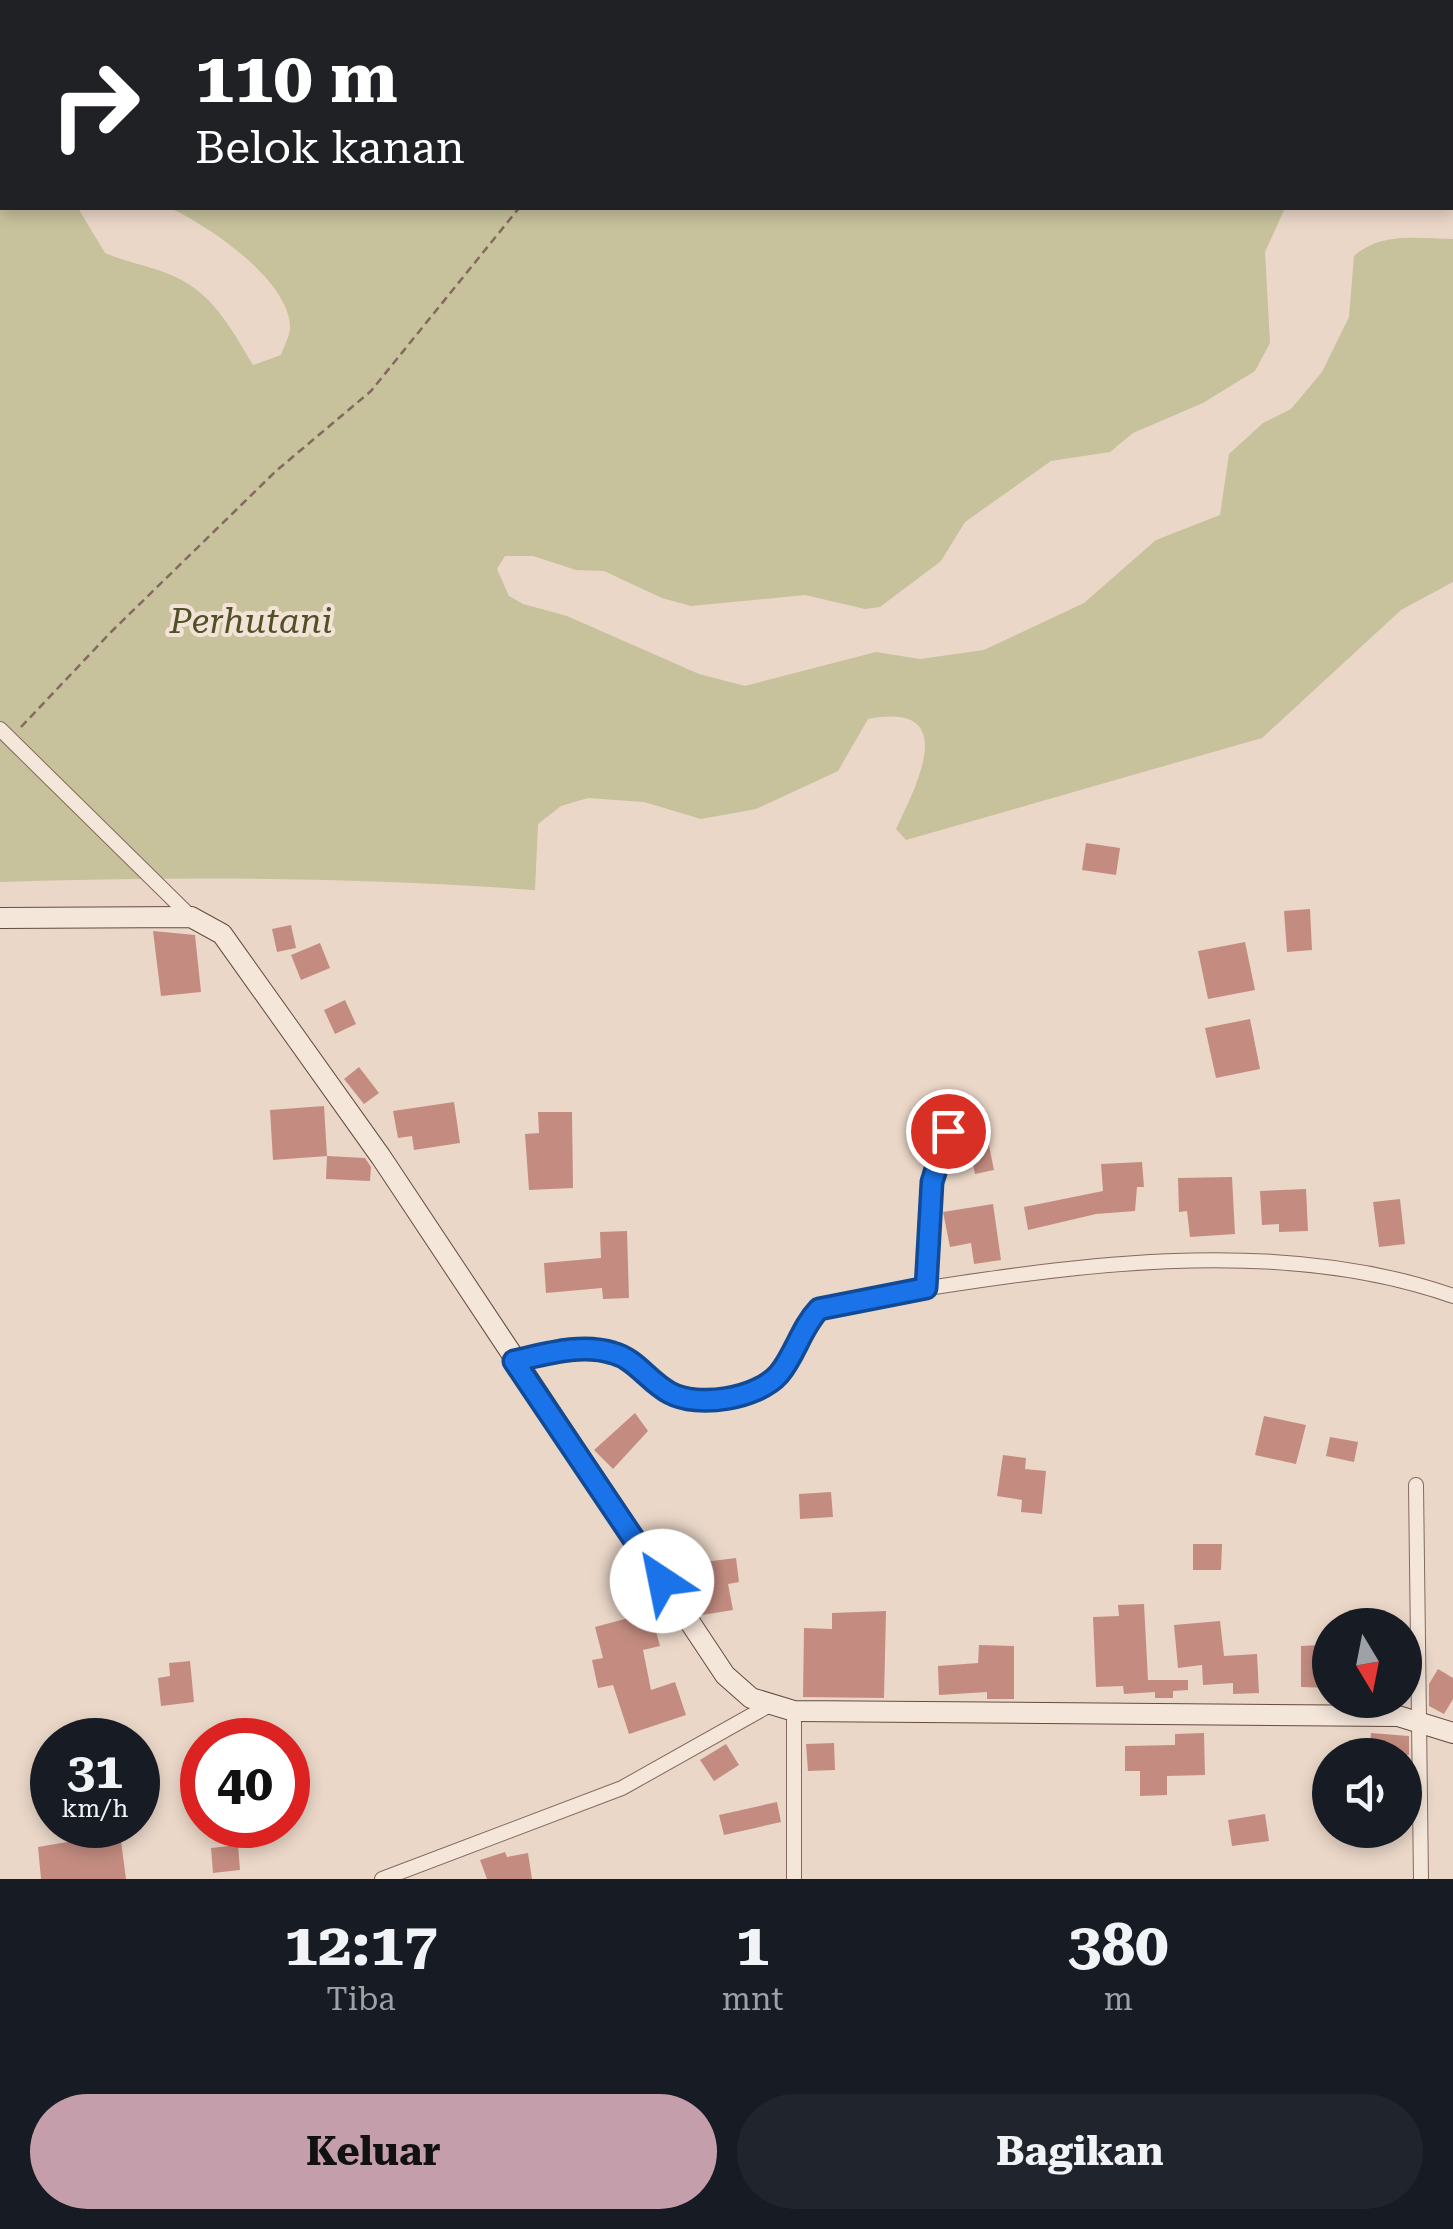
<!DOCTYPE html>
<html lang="id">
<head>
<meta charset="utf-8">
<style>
  body { margin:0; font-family:"Roboto Serif",serif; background:#20242c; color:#f1f3f6; height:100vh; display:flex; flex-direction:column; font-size:38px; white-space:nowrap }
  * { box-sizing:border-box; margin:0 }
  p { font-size:32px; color:#9ea1a6 }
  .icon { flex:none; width:55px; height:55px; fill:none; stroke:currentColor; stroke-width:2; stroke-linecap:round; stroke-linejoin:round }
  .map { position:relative; height:1879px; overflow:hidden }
  .sheet { display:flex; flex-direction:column; background:#171b24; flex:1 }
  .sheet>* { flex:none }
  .banner { position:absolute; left:0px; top:0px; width:1455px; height:210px; box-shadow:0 5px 15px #0003; background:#202124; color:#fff; overflow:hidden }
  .needle { width:65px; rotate:170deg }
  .tools { position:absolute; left:1312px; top:1608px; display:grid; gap:20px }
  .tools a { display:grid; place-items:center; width:110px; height:110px; border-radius:50%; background:#171b24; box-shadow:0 5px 15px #0003; font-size:50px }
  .speed { position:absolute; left:30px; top:1718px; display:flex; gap:20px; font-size:50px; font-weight:700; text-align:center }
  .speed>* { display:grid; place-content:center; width:130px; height:130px; border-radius:50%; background:#171b24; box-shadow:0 5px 15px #0003; line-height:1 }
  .speed small { font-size:25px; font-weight:400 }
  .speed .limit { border:15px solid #d22; background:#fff; color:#111 }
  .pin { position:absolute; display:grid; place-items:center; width:85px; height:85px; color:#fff; margin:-42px; border:5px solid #fff; border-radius:50%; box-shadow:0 2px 10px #0007 }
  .me { position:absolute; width:110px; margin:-55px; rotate:326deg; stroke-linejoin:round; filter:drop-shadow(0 0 8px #0008) }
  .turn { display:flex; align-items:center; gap:35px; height:210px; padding:0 30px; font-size:45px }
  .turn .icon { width:130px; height:130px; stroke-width:2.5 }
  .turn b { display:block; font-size:70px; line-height:85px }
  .eta { display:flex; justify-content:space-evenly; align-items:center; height:170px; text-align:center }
  .eta b { font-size:60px; font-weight:700; line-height:70px }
  .primary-button { display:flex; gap:20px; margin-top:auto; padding:20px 30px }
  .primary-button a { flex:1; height:115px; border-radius:60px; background:#c49eaa; color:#111; font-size:40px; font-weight:700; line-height:115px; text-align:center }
  .primary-button a+a { background:#20242c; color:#f1f3f6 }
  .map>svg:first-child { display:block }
  .green { fill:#c7c19c }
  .building { fill:#c48c81 }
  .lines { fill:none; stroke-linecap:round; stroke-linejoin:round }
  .street-casing { stroke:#84695f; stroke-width:16 }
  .secondary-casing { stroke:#664b42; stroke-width:22 }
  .path { stroke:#84695f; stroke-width:2.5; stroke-dasharray:8 5; stroke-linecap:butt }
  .street { stroke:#f5e6da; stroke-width:14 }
  .secondary { stroke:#f5e6da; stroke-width:20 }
  .route-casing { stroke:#114b97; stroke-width:25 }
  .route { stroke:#1a73e8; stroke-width:18 }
  .labels { text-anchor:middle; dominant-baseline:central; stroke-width:8; stroke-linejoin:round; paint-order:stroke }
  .park-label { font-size:35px; font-style:italic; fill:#505029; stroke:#f2e3d6 }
</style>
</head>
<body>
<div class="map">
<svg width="1453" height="1879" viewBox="0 0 1453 1879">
  <rect width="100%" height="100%" fill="#ead7c8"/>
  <g class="green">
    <polygon points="0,0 1003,0 1004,2 2,2 2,79"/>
    <path d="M0 179 2 208H78L105 253C125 262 146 265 166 273 211 289 230 327 253 365L281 355C284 346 291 334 290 325 287 279 209 226 170 208H1285L1265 252 1270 343 1255 371 1203 403 1133 433 1110 452 1051 461 965 522 941 561 880 607 865 609 805 595 691 606 662 598 604 571 576 570 533 556H505L497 569 509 596 523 604 567 616 699 674 745 686 876 652 920 659 984 650 1084 603 1156 540 1220 515 1229 454 1263 423 1291 409 1322 372 1349 317 1354 256C1383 231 1418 239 1453 239V582L1401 610 1262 738 906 840 896 829C916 786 962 701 868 719L838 771 756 809 701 819 644 802 588 798 561 806 538 824 535 890C356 877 180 876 0 882Z"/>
  </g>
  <g class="building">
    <polygon points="1086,843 1120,848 1116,875 1082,870"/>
    <polygon points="1310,909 1312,950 1287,952 1284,911"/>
    <polygon points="291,925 296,948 277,952 272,929"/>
    <polygon points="153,931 195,935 201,992 161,996"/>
    <polygon points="1245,942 1255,990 1208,999 1198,951"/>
    <polygon points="320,943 330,968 301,980 291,955"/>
    <polygon points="345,1000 356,1024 335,1034 324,1010"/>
    <polygon points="1250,1019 1260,1069 1216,1078 1205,1028"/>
    <polygon points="359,1067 379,1093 364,1104 344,1079"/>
    <polygon points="454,1102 460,1143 414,1150 412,1136 398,1138 393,1111"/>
    <polygon points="324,1106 327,1156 273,1160 270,1110"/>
    <polygon points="538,1112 572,1112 573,1188 529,1190 525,1134 539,1133"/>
    <polygon points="983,1116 994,1170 975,1174 963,1120"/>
    <polygon points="327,1156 365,1158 371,1167 370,1181 326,1179"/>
    <polygon points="1142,1162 1144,1187 1137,1187 1135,1211 1096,1214 1028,1230 1024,1207 1103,1191 1101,1164"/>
    <polygon points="1232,1177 1235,1234 1190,1237 1187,1211 1179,1212 1178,1178"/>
    <polygon points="1306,1189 1308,1231 1279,1232 1279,1224 1262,1225 1260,1191"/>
    <polygon points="1400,1199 1405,1244 1379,1247 1373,1202"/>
    <polygon points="993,1204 1001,1260 974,1264 971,1243 950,1247 943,1212"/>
    <polygon points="627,1231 629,1298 603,1299 602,1288 546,1293 544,1263 601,1258 600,1232"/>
    <polygon points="635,1413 648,1431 613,1469 594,1450"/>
    <polygon points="1264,1416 1306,1425 1296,1464 1255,1455"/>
    <polygon points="1330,1437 1358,1442 1354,1462 1326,1456"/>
    <polygon points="1003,1455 1026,1458 1025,1469 1046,1471 1042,1514 1021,1512 1022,1500 997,1496"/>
    <polygon points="831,1492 833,1517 800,1519 799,1494"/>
    <polygon points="1193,1544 1222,1544 1221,1570 1193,1570"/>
    <polygon points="736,1558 739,1582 728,1584 733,1610 702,1615 696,1563"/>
    <polygon points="1144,1604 1148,1680 1188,1680 1188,1690 1173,1691 1173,1698 1155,1698 1155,1692 1124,1694 1123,1686 1096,1687 1093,1617 1119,1616 1118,1605"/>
    <polygon points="886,1611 884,1698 803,1697 804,1628 832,1629 832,1613"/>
    <polygon points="651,1612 660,1646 643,1650 651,1690 675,1682 686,1715 629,1734 613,1685 598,1688 592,1660 603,1658 595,1627"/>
    <polygon points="1220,1621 1224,1656 1257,1654 1259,1693 1233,1694 1233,1683 1203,1685 1202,1665 1178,1668 1174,1625"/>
    <polygon points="979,1645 1014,1646 1014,1699 987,1699 987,1692 939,1695 938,1666 978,1663"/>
    <polygon points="1320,1645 1320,1654 1330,1654 1330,1688 1301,1687 1301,1646"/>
    <polygon points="190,1661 194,1702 161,1706 158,1678 170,1676 169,1663"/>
    <polygon points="1438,1669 1453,1678 1453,1699 1444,1714 1429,1706 1429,1684"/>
    <polygon points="1204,1733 1205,1775 1167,1776 1167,1795 1140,1796 1140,1771 1125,1771 1125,1746 1175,1745 1175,1734"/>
    <polygon points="1371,1733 1409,1736 1409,1755 1369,1755"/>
    <polygon points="834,1743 835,1770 808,1771 806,1744"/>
    <polygon points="726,1744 739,1765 714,1781 700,1760"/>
    <polygon points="777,1802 781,1822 724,1835 719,1815"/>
    <polygon points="1265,1814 1269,1841 1232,1846 1228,1820"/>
    <polygon points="120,1833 126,1879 41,1879 38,1847"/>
    <polygon points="238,1845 240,1870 213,1873 211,1848"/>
    <polygon points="505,1852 507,1857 528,1853 532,1879 487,1879 480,1860"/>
  </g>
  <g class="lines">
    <g class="street-casing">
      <g id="street">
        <polyline points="0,729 191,917"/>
        <polyline points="926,1288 932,1182 948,1131"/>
        <path d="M514 1361C546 1354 581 1343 613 1353 628 1357 640 1369 651 1379 679 1403 711 1403 746 1393 794 1379 790 1321 834 1303 1031 1272 1260 1228 1453 1296"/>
        <polyline points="1416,1485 1421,1879"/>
        <polyline points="794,1711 794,1879"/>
        <polyline points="382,1879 622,1788 768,1706"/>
      </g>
    </g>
    <g class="secondary-casing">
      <polyline id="secondary" points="0,918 191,917 222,934 381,1157 725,1675 751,1698 794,1711 1398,1716 1453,1733"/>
    </g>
    <g class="path">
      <polyline points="633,2 634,0"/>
      <polyline points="21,727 111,632 276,471 371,391 519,208"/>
    </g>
    <use href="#street" class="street"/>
    <use href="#secondary" class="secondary"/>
  </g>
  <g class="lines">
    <g class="route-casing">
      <path id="route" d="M662 1581 514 1361C546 1354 581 1343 613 1353 636 1359 649 1382 670 1393 698 1408 757 1399 779 1374 795 1355 801 1328 819 1309L926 1288 932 1182 948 1131"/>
    </g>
    <use href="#route" class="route"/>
  </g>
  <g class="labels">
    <g class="park-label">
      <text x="251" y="621">Perhutani</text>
    </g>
  </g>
</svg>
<div class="tools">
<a><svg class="needle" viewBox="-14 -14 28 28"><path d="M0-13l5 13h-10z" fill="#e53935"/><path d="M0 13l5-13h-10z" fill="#9ea1a6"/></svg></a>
<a><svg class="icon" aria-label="sound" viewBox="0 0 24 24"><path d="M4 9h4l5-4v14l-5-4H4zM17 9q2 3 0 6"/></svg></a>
</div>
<div class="speed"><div>31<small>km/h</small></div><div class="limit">40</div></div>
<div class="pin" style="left:948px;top:1131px;background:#d93025"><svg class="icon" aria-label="arrive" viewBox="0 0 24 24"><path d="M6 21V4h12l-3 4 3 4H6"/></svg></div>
<svg class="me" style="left:662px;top:1581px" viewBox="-20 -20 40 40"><circle r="19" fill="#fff"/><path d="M0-13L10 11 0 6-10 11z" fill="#1a73e8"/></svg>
<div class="banner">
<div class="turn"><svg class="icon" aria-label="right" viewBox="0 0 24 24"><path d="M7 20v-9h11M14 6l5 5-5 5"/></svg><div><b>110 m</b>Belok kanan</div></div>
</div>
</div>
<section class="sheet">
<div class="eta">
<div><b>12:17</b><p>Tiba</p></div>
<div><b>1</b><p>mnt</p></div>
<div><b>380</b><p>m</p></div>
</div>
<div class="primary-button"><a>Keluar</a><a>Bagikan</a></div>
</section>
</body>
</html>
